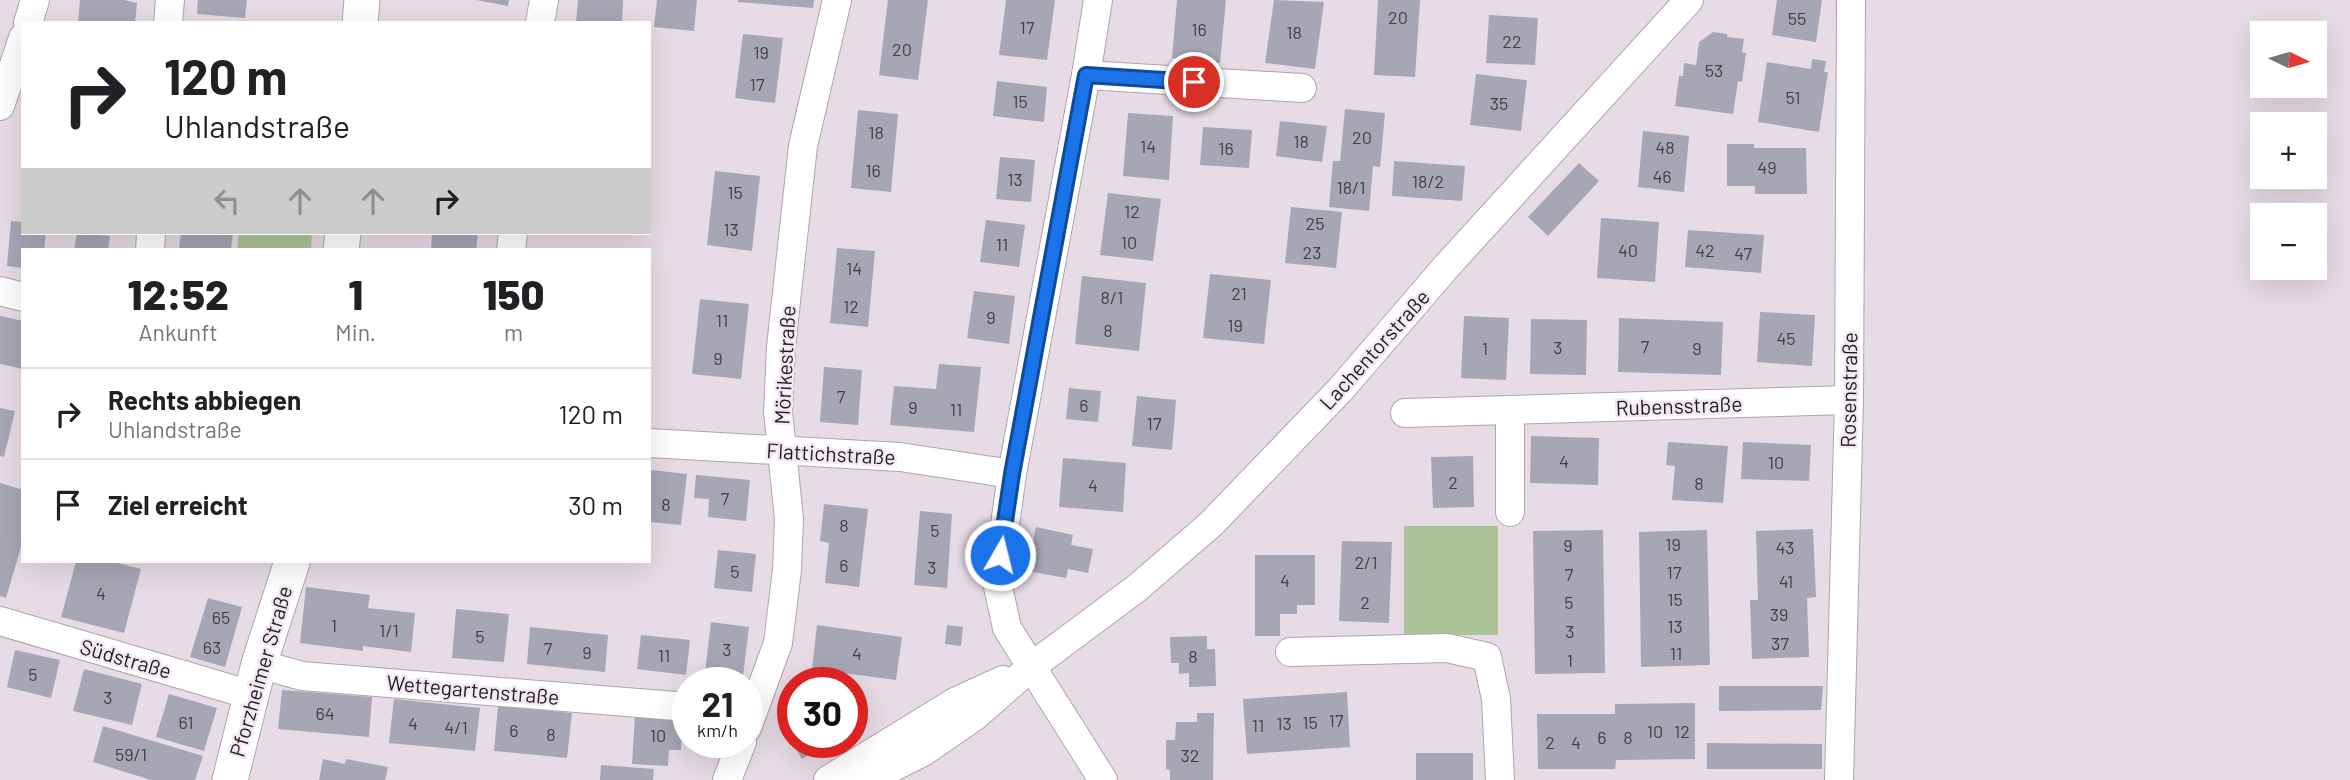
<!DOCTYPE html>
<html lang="de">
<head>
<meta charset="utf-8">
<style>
  body { margin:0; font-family:Barlow,sans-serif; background:#f2f2f2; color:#202124; height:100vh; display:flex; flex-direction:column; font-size:26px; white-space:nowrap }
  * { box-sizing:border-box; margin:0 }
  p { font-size:23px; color:#757577 }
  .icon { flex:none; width:38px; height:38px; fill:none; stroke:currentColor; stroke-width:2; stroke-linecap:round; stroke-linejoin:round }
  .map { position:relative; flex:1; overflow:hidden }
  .sheet { position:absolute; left:21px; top:248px; width:630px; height:315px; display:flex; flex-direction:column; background:#fff; border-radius:0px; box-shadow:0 7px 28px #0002 }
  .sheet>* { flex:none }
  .banner { position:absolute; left:21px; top:21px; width:630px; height:214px; border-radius:0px; box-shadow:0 7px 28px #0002; background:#fff; color:#202124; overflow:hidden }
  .needle { width:46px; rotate:95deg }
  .tools { position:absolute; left:2250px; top:21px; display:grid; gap:14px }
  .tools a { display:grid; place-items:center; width:77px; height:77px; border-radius:0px; background:#fff; box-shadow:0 7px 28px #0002; font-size:35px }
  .speed { position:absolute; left:672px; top:667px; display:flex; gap:14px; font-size:35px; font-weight:700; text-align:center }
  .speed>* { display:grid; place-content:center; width:91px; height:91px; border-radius:50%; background:#fff; box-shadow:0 7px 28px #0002; line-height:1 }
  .speed small { font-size:18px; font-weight:400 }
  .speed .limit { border:10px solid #d22; background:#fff; color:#111 }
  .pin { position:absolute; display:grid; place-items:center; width:60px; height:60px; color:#fff; margin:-30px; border:4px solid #fff; border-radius:50%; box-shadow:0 2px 7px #0007 }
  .me { position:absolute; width:77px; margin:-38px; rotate:8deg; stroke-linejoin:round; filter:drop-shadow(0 0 5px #0008) }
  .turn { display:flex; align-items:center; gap:24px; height:147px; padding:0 28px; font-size:32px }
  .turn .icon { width:91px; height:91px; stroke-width:2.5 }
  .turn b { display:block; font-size:49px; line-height:60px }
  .lanes { display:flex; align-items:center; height:66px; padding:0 28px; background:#0003; justify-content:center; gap:35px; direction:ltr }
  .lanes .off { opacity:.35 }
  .eta { display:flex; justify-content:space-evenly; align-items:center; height:119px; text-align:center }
  .eta b { font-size:42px; font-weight:800; line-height:49px }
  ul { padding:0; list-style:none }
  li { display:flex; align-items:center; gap:21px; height:91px; padding:0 28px; border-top:2px solid #e0e0e0 }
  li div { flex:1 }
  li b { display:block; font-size:26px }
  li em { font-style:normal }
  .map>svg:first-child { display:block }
  .green { fill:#acc498 }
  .building { fill:#a7a6b4 }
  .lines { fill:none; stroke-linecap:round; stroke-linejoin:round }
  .minor-casing { stroke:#afa4af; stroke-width:30 }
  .tertiary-casing { stroke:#afa4af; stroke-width:37 }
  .minor { stroke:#fff; stroke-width:28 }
  .tertiary { stroke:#fff; stroke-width:35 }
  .route-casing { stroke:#114b97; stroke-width:18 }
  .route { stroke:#1a73e8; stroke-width:12 }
  .labels { text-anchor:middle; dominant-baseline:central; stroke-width:5; stroke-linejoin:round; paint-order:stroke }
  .number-label { font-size:18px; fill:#423f46 }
  .street-label { font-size:21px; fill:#211d21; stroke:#f4e8f4 }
</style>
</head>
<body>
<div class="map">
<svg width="2350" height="780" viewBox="0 0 2350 780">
  <rect width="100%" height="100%" fill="#e7dbe6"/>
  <g class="green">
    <polygon points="239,233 312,233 311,250 237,250"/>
    <rect x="1404" y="526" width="94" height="109"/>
  </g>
  <g class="building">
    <polygon points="80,0 124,0 137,3 135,23 78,23"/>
    <polygon points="198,0 247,0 245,18 197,14"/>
    <polygon points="476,0 509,0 508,6"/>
    <polygon points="578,0 623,0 622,23 576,23"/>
    <polygon points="657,0 697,0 694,31 654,27"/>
    <polygon points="738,0 814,0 813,8 738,2"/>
    <polygon points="888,0 928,0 918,80 879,75"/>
    <polygon points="1006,0 1055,0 1047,60 999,55"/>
    <polygon points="1177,0 1226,0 1220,63 1172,58"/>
    <polygon points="1274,0 1324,2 1315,69 1265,63"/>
    <polygon points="1378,0 1420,0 1415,77 1374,75"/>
    <polygon points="1777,0 1822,0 1816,42 1772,35"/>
    <polygon points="1489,15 1538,18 1535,65 1486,63"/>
    <polygon points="1713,32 1727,34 1727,37 1744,39 1742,52 1746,53 1742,82 1738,81 1733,114 1675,106 1679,76 1683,76 1684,63 1696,65 1699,42"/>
    <polygon points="743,34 783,38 775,103 735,98"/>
    <polygon points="1812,59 1826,61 1824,72 1828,72 1819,132 1758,122 1767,62 1811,69"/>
    <polygon points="1476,74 1527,80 1521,131 1470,125"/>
    <polygon points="997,81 1047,87 1044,122 993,116"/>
    <polygon points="1345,109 1385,113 1380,167 1373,166 1369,211 1329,207 1333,161 1340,161"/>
    <polygon points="858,110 898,114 891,192 851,188"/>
    <polygon points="1128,113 1173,116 1169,180 1123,176"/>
    <polygon points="1280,121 1327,126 1322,162 1276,156"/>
    <polygon points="1203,127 1252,130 1249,168 1200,165"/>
    <polygon points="1643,131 1689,136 1684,192 1638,187"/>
    <polygon points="1727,144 1754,144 1754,148 1806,148 1807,194 1755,194 1755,186 1727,186"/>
    <polygon points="1000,157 1035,160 1031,202 996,199"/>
    <polygon points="1394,161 1465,166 1462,201 1392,196"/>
    <polygon points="1579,163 1599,181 1548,236 1528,217"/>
    <polygon points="715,171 760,176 752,251 707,245"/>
    <polygon points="1108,193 1161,199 1153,261 1100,255"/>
    <polygon points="1291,207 1342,212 1336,268 1285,263"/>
    <polygon points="1601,218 1659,222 1655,282 1597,278"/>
    <polygon points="986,220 1025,225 1019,267 980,262"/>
    <polygon points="11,221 23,222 23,233 46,233 44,250 23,250 23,268 7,266"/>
    <polygon points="1688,230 1764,235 1761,273 1685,267"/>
    <polygon points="77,233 110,236 108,250 74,250"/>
    <polygon points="181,233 233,233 231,250 179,250"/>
    <polygon points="432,233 478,233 476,250 431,250"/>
    <polygon points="837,248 875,251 868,327 830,323"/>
    <polygon points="1210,274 1271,280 1264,344 1203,338"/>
    <polygon points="1082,276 1146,283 1139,351 1075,344"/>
    <polygon points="974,291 1015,296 1009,344 967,338"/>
    <polygon points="700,299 749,304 741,379 692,374"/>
    <polygon points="1760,312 1815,315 1812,366 1757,362"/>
    <polygon points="0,316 23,321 23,369 0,364"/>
    <polygon points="1464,316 1509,318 1506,380 1461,378"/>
    <polygon points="1619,318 1723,322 1721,375 1618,372"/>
    <polygon points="1531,319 1587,320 1586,375 1530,374"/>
    <polygon points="939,364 981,367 974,432 890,425 894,386 936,389"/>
    <polygon points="824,367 862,370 858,425 820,422"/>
    <polygon points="1069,388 1101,391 1098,422 1066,419"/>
    <polygon points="1137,396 1176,400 1172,450 1132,446"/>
    <polygon points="0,408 15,411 4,457 0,456"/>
    <polygon points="1531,436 1599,438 1598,485 1530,483"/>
    <polygon points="1668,442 1728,446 1723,503 1672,500 1675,466 1666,465"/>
    <polygon points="1743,442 1811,445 1809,481 1741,479"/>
    <polygon points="1473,456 1474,507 1433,508 1431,457"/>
    <polygon points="1063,458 1126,463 1123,512 1059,507"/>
    <polygon points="651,470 687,474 681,525 649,522"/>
    <polygon points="696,475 750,480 746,521 708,517 709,499 694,498"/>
    <polygon points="0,483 23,490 23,540 6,598 0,596"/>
    <polygon points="824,504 868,509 859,587 825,583 829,543 820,541"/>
    <polygon points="920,511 952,514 947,588 914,585"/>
    <polygon points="1036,527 1073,535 1071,545 1093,549 1088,573 1068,569 1066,578 1027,571"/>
    <polygon points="1813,529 1816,597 1807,598 1809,657 1752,659 1750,600 1758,600 1756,531"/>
    <polygon points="1603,530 1605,673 1535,674 1533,531"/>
    <polygon points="1707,530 1710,665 1641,667 1639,532"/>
    <polygon points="1342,541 1392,542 1389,623 1339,621"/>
    <polygon points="718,550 756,554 752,592 714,588"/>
    <polygon points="1255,555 1315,555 1315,605 1297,605 1297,614 1280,614 1280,636 1255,636"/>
    <polygon points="76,562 114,562 141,569 124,633 61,617"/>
    <polygon points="306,587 370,595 368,608 415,613 411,652 363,646 363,651 300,643"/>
    <polygon points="208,598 242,607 225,667 190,657"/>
    <polygon points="456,609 509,614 504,662 452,658"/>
    <polygon points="711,622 749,627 743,676 705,672"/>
    <polygon points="817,625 902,637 896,680 812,669"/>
    <polygon points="947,625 963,627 961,646 945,644"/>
    <polygon points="530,627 608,635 605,672 527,664"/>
    <polygon points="641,635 690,640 686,675 637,669"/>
    <polygon points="1207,636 1207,649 1215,649 1216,686 1189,687 1189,673 1179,674 1179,663 1171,663 1170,637"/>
    <polygon points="15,650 60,660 51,698 7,687"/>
    <polygon points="84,669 142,684 132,725 73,711"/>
    <polygon points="1719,686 1823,686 1821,710 1719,711"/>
    <polygon points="282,690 372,697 369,737 278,729"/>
    <polygon points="1347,692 1350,747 1247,754 1243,699"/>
    <polygon points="169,694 217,708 204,751 156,737"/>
    <polygon points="394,699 480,708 475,751 389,743"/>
    <polygon points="1695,703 1695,759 1616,760 1615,769 1538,769 1537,714 1615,714 1615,704"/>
    <polygon points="498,706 572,713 567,758 494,751"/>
    <polygon points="1197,713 1214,713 1213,780 1170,780 1170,770 1166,769 1166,740 1175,740 1176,722 1197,722"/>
    <polygon points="635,716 683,720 681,750 669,750 668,766 632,764"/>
    <polygon points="793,717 793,742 829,742 802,759 781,724"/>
    <polygon points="103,726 203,756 195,780 151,780 93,762"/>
    <polygon points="1707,743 1822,744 1822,769 1707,769"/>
    <rect x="1416" y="753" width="57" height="27"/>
    <polygon points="323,759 345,764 346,759 388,767 385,780 319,780"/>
    <polygon points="601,765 654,769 653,780 600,780"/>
  </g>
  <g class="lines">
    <g class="minor-casing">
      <g id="minor">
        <polyline points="1098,0 1086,75 1012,474 997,582 1007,628 1103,780"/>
        <polyline points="28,23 35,0"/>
        <polyline points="168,23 170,0"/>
        <polyline points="540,23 544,0"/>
        <polyline points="1086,75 1302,88"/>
        <polyline points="0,106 23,38"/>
        <polyline points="150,250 151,233"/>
        <polyline points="511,250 513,233"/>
        <polyline points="0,291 23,297"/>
        <polyline points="1510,410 1510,512"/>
        <polyline points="1405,413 1849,400"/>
        <polyline points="649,443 900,457 1012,474"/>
        <polyline points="0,621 251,695"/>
        <polyline points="1290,652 1447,648 1487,657 1496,699 1500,780"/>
        <polyline points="259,664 302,676 688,707"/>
        <polyline points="747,728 778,643 787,570 789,519 778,412 781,347 803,146 837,0"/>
        <polyline points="727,780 742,742"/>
        <polyline points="828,780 955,702 1003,680"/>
        <polyline points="867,780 923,752 974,717 1031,667 1137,588 1211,524 1341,389 1446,267 1689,0"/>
        <polyline points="1839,780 1849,400 1851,0"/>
      </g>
    </g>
    <g class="tertiary-casing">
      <g id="tertiary">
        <polyline points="360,23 362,0"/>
        <polyline points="341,250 343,233"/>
        <polyline points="230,780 259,664 292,562"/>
      </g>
    </g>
    <use href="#minor" class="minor"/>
    <use href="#tertiary" class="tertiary"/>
  </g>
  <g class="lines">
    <g class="route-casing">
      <polyline id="route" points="1000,555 1012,474 1086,75 1194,82"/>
    </g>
    <use href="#route" class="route"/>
  </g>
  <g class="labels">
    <g class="number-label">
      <text x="1398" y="17">20</text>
      <text x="1797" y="18">55</text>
      <text x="1027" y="27">17</text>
      <text x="1199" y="29">16</text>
      <text x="1294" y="32">18</text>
      <text x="1512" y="41">22</text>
      <text x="902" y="49">20</text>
      <text x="761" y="52">19</text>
      <text x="1714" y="70">53</text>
      <text x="757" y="84">17</text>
      <text x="1793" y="97">51</text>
      <text x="1020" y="101">15</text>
      <text x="1499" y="103">35</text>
      <text x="876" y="132">18</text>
      <text x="1362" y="137">20</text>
      <text x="1301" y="141">18</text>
      <text x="1148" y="146">14</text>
      <text x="1665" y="147">48</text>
      <text x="1226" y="148">16</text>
      <text x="1767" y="167">49</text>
      <text x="873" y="170">16</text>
      <text x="1662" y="176">46</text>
      <text x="1015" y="179">13</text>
      <text x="1428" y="181">18/2</text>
      <text x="1351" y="187">18/1</text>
      <text x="735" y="192">15</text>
      <text x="1132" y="211">12</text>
      <text x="1315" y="223">25</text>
      <text x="731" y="229">13</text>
      <text x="1129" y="242">10</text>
      <text x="1002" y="244">11</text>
      <text x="1628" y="250">40</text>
      <text x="1705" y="250">42</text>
      <text x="1312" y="252">23</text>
      <text x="1743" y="253">47</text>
      <text x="854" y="268">14</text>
      <text x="1239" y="293">21</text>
      <text x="1112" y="297">8/1</text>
      <text x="851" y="306">12</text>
      <text x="991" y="317">9</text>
      <text x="722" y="320">11</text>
      <text x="1235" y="325">19</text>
      <text x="1108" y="330">8</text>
      <text x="1786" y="338">45</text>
      <text x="1645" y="346">7</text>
      <text x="1558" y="347">3</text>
      <text x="1485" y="348">1</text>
      <text x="1697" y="348">9</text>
      <text x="718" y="358">9</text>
      <text x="841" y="396">7</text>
      <text x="1084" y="405">6</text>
      <text x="913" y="407">9</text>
      <text x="956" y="409">11</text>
      <text x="1154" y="423">17</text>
      <text x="1564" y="461">4</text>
      <text x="1776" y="462">10</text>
      <text x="1453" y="482">2</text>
      <text x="1699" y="483">8</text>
      <text x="1093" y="485">4</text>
      <text x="725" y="498">7</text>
      <text x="666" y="504">8</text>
      <text x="844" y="525">8</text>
      <text x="935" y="530">5</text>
      <text x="1673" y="544">19</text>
      <text x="1568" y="545">9</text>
      <text x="1785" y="547">43</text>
      <text x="1366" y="562">2/1</text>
      <text x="844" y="565">6</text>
      <text x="932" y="567">3</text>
      <text x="735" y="571">5</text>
      <text x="1674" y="572">17</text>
      <text x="1569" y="574">7</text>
      <text x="1285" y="580">4</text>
      <text x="1786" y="581">41</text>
      <text x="101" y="593">4</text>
      <text x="1675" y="599">15</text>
      <text x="1365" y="602">2</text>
      <text x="1569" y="602">5</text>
      <text x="1779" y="614">39</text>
      <text x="221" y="617">65</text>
      <text x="334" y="625">1</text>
      <text x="1675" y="626">13</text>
      <text x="389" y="630">1/1</text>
      <text x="1570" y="631">3</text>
      <text x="480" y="636">5</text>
      <text x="1780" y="643">37</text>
      <text x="212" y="647">63</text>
      <text x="548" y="648">7</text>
      <text x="727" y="649">3</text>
      <text x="587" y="652">9</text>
      <text x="857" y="653">4</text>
      <text x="1676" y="653">11</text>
      <text x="664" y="655">11</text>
      <text x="1193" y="656">8</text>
      <text x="1570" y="660">1</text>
      <text x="33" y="674">5</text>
      <text x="108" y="697">3</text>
      <text x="325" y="713">64</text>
      <text x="1336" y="720">17</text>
      <text x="186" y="722">61</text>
      <text x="1310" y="722">15</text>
      <text x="413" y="723">4</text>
      <text x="1284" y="723">13</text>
      <text x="1258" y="725">11</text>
      <text x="456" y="727">4/1</text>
      <text x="514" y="730">6</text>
      <text x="1655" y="731">10</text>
      <text x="1682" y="731">12</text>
      <text x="551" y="734">8</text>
      <text x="658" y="735">10</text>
      <text x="1602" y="737">6</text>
      <text x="1628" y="737">8</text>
      <text x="1550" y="742">2</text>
      <text x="1576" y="742">4</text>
      <text x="131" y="754">59/1</text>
      <text x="1190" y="755">32</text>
    </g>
    <g class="street-label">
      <text transform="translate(1374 349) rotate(-48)">Lachentorstraße</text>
      <text transform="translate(784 365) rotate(-87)">Mörikestraße</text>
      <text transform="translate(1848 390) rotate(-89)">Rosenstraße</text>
      <text transform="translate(1679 405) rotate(-2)">Rubensstraße</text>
      <text transform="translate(831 453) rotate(3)">Flattichstraße</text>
      <text transform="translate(126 658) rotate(16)">Südstraße</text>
      <text transform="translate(260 671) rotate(-74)">Pforzheimer Straße</text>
      <text transform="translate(473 689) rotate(5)">Wettegartenstraße</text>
    </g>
  </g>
</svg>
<div class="tools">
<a><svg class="needle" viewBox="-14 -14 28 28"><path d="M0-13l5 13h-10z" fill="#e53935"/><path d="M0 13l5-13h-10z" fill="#757577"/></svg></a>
<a>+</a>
<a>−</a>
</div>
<div class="speed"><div>21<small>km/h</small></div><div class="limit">30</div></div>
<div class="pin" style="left:1194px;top:82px;background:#d93025"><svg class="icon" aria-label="arrive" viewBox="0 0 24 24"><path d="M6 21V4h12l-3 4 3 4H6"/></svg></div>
<svg class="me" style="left:1000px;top:555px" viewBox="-20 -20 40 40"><circle r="17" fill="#1a73e8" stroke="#fff" stroke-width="3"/><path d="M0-11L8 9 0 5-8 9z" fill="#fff"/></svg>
<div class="banner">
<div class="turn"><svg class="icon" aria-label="right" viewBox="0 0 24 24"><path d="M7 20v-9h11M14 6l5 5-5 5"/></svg><div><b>120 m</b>Uhlandstraße</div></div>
<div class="lanes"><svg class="icon off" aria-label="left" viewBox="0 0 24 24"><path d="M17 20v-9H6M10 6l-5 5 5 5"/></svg><svg class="icon off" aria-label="ahead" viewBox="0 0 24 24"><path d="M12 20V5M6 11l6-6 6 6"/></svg><svg class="icon off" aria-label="ahead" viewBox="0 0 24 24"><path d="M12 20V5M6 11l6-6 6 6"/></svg><svg class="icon" aria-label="right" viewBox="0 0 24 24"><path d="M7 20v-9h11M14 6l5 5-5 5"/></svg></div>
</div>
<section class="sheet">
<div class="eta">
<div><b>12:52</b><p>Ankunft</p></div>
<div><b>1</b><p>Min.</p></div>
<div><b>150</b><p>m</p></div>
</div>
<ul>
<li><svg class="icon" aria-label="right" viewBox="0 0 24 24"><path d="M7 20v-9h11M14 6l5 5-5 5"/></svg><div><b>Rechts abbiegen</b><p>Uhlandstraße</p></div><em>120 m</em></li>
<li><svg class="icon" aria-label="arrive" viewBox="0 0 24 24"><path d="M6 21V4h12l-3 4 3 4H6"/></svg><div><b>Ziel erreicht</b></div><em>30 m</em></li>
</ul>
</section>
</div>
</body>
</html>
